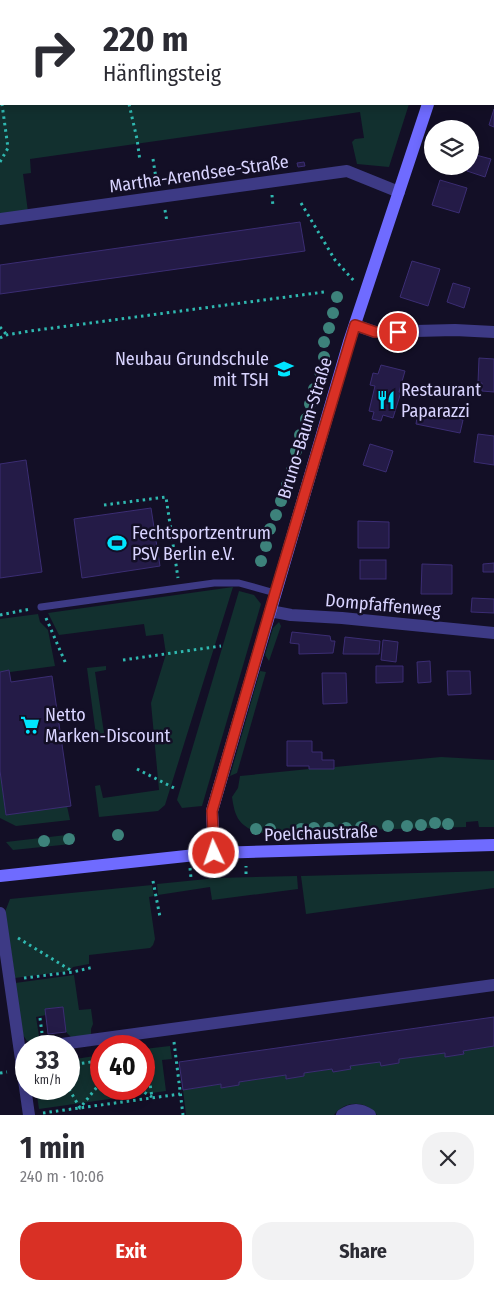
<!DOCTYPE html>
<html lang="en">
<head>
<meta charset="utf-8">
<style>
  body { margin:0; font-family:"Fira Sans Condensed",sans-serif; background:#f2f2f3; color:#2b2b33; height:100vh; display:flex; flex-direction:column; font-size:19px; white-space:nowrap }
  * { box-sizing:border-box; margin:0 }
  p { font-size:16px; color:#7c7c81 }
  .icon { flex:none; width:28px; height:28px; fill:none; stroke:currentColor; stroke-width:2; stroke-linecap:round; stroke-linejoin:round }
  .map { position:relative; height:1115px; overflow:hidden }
  .sheet { display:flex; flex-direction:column; background:#fff; flex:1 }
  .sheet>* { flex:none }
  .hud { position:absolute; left:0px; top:0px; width:495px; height:105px; box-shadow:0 2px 12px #0003; background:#fff; color:#2b2b33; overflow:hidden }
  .tools { position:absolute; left:424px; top:120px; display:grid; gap:10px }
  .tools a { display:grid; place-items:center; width:55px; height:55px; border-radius:50%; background:#fff; box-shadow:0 2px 12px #0003; font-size:25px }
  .speed { position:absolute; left:15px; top:1035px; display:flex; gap:10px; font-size:25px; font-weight:700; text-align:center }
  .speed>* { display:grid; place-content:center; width:65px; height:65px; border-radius:50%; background:#fff; box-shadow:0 2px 12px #0003; line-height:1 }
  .speed small { font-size:12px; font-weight:400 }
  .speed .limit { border:8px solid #d22; background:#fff; color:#111 }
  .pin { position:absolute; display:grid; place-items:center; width:42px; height:42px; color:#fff; margin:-21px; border:2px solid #fff; border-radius:50%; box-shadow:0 1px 5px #0007 }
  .me { position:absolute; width:55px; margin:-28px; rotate:357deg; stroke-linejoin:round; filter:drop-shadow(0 0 4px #0008) }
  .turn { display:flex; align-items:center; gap:18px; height:105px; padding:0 20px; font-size:22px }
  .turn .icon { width:65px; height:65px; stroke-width:2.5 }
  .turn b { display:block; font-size:35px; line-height:42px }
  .round { display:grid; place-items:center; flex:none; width:52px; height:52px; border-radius:20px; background:#f2f2f3 }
  .overview { display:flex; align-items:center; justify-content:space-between; height:85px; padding:0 20px }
  h1 { font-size:30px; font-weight:700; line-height:38px }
  .action { display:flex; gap:10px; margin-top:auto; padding:10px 20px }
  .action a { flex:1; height:58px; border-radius:20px; background:#d93025; color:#fff; font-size:20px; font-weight:700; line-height:58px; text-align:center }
  .action a+a { background:#f2f2f3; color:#2b2b33 }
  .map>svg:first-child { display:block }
  .green { fill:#12302f }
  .building { fill:#241b47; stroke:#3b2d73 }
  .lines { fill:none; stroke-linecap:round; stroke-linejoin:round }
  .path { stroke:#2fb8b0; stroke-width:3; stroke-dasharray:2.5 4; stroke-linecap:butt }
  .lane { stroke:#3d3a85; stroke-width:7 }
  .street { stroke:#3d3a85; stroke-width:12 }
  .secondary { stroke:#6f6bff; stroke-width:12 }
  .tree { fill:#3d827b }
  .route-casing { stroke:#8d1f18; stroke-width:12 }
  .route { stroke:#d93025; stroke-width:9 }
  .labels { text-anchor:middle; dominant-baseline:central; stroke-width:5; stroke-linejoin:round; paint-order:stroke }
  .street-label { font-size:18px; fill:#d9d4ff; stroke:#130f26 }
  .poi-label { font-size:18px; fill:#d9d4ff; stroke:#130f26; text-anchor:start }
</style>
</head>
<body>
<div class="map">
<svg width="494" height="1115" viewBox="0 0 494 1115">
  <rect width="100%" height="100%" fill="#130f26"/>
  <g class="green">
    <polygon points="0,0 119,1 1,1 1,104 409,104 389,167 357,164 352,142 355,139 364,138 360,112 30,159 31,173 23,174 28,212 0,216"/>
    <polygon points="233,587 165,805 158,811 99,817 95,786 100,785 103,798 159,790 151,703 166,654 163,634 146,636 144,624 59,635 48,613"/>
    <polygon points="239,591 254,595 261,604 202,806 182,808 177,800"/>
    <polygon points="38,614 40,622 48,630 55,666 10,672 9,670 0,672 0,619"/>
    <polygon points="279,622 281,626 269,661 265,655 273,628"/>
    <polygon points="106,666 106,670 95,672 104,733 96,735 87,668"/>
    <polygon points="260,671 266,672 237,773 230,776"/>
    <path d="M441 757 494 760V827H479L478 821 466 822V827L259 833C238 825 235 817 232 797L238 788 240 776 309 769H334L335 767Z"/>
    <polygon points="0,771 6,815 67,806 70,820 16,826 0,818"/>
    <polygon points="75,834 71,844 13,850 6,842"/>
    <polygon points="494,871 494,888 306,914 301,876"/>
    <polygon points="297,876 298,889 212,900 210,887 158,895 157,884 217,878"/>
    <polygon points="152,885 154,896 149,897 155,939 153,945 150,948 89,955 89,964 73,967 69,971 15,978 5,912 10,899"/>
    <polygon points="74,975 79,1010 91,1009 93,1024 91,1029 91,1035 72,1038 66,1032 62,1007 45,1009 46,1015 36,1017 39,1036 34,1043 27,1041 23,1035 15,983"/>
    <polygon points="170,1046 172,1059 162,1060 166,1091 39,1109 36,1089 69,1089 69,1060 101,1055 101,1089 144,1089 144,1049"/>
    <path d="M494 1046V1115H377C366 1100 345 1100 334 1115H186L183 1090 221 1084 222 1088 239 1085V1082L286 1075 287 1079 304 1076V1073L332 1069 333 1072 351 1069 350 1066 380 1062 381 1066 399 1063V1059L445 1053V1056L464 1054 463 1051Z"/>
  </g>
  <g class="building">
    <polygon points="494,109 494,127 489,125"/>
    <polygon points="472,154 491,159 485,177 467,171 470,166"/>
    <polygon points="304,162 305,166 298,167 297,163"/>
    <polygon points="440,180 467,188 459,213 432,205"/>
    <polygon points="300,222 305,251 0,294 0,265"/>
    <polygon points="412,261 440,269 428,306 400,297"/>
    <polygon points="453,283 470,288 464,308 447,302"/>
    <polygon points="479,358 494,359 494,392 482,391 482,383 478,383"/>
    <polygon points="381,365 405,371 399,392 401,392 393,418 383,415 381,421 372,419 374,412 369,411 375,386 370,385 373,373 378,374"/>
    <polygon points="418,411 463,420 460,433 416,424"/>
    <polygon points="478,434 494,436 494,465 474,462"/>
    <polygon points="370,444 393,451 386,472 363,465"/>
    <polygon points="26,460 42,572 0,578 0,464"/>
    <polygon points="151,508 160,566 82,578 74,519"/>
    <polygon points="358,521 389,522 389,548 358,548"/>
    <rect x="360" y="560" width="26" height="19"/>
    <polygon points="494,563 494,572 483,572 483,564"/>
    <polygon points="422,564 452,565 452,594 421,594"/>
    <polygon points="472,598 494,599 494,613 471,612"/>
    <polygon points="292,632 330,636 331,641 335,641 333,653 299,654 299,644 290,643"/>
    <polygon points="345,637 380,641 379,654 343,654"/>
    <polygon points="383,640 398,642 396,662 381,660"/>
    <polygon points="430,661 431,682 418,683 417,662"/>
    <polygon points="376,666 403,666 403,682 376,683"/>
    <polygon points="9,670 11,682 52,676 71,806 6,815 0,771 0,672"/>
    <polygon points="447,671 470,671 471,694 448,695"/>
    <polygon points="322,673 346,673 347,703 323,704"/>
    <polygon points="287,741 312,741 312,752 322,752 322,760 334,760 334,769 309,769 309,766 287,766"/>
    <polygon points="63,1007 66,1032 48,1034 45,1009"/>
    <polygon points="494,1017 494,1046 463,1051 464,1054 445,1057 445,1053 399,1059 399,1063 381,1066 380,1062 350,1066 351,1069 333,1072 332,1069 304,1073 304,1076 286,1079 286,1075 239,1082 239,1085 221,1088 221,1084 183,1090 179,1062"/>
  </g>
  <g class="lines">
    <g class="path">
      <polyline points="106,0 106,1"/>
      <polyline points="6,1 6,0"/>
      <polyline points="397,1 398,0"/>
      <polyline points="0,59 1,56"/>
      <polyline points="0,91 1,101"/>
      <polyline points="129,104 137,139 140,161"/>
      <polyline points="153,159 157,185"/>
      <polyline points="0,162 8,148 2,104"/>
      <polyline points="272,195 273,207"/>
      <polyline points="301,203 335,260 355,282"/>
      <polyline points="165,210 167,222"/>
      <polyline points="0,327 6,334"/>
      <polyline points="0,338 6,335 30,331 324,292"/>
      <polyline points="104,505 166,497 178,578"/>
      <polyline points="0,615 31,609"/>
      <polyline points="46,618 66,664"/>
      <polyline points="123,660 221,646"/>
      <polyline points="77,741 133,733"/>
      <polyline points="137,769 176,789"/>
      <polyline points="190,868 191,878"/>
      <polyline points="246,874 246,866"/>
      <polyline points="153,881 160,917"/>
      <polyline points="18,938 72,971"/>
      <polyline points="24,978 73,972 94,967"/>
      <polyline points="40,1018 42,1033"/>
      <polyline points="174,1042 183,1115"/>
      <polyline points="145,1047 152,1098"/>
      <polyline points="69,1065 91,1062 101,1065"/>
      <polyline points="0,1073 7,1072"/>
      <polyline points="69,1089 80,1108 101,1082"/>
      <polyline points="139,1089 152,1097"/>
      <polyline points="43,1113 180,1094"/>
    </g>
    <polyline class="lane" points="41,607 214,583 239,583 275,593"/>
    <g class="street">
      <polyline points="0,219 347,171 399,192"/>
      <polyline points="355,325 375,332 455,330 494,332"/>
      <polyline points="270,611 291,615 342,618 494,633"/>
      <polyline points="0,913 29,1115"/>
      <polyline points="47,1046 494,985"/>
      <path d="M342 1115C352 1108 360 1108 370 1115"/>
    </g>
    <g class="secondary">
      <polyline points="462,1 463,0"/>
      <polyline points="214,853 212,811 349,342 428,104"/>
      <polyline points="0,876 214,853 494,845"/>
    </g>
  </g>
  <g class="tree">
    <circle cx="337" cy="297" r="6"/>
    <circle cx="333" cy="313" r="6"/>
    <circle cx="329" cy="328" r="6"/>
    <circle cx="324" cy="342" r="6"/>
    <circle cx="324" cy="357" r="6"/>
    <circle cx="320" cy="372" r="6"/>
    <circle cx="314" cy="389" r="6"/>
    <circle cx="310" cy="404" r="6"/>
    <circle cx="306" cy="419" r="6"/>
    <circle cx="300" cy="435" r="6"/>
    <circle cx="296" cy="451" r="6"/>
    <circle cx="292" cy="470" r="6"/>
    <circle cx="287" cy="485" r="6"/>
    <circle cx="281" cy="501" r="6"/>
    <circle cx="276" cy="515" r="6"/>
    <circle cx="270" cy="529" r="6"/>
    <circle cx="266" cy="546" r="6"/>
    <circle cx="261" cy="561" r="6"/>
    <circle cx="435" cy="823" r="6"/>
    <circle cx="448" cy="824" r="6"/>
    <circle cx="421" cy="825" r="6"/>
    <circle cx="388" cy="826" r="6"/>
    <circle cx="407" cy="826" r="6"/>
    <circle cx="361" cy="827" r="6"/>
    <circle cx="314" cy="828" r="6"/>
    <circle cx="329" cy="828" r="6"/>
    <circle cx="346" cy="828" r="6"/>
    <circle cx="256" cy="829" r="6"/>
    <circle cx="270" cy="829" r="6"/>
    <circle cx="301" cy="829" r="6"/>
    <circle cx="118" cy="835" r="6"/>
    <circle cx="69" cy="839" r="6"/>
    <circle cx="44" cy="841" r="6"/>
  </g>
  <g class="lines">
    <g class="route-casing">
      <polyline id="route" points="214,853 212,811 275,593 355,325 375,332 398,332"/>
    </g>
    <use href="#route" class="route"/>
  </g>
  <defs>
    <g id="school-bare" transform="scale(1.5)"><path d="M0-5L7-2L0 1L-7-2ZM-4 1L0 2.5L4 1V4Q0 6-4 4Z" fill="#00e5ff" stroke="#130f26" stroke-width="2.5" paint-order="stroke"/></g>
    <g id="restaurant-bare" transform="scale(1.5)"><path d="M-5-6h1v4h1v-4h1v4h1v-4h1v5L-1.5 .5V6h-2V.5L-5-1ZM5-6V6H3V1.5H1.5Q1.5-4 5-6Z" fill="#00e5ff" stroke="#130f26" stroke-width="2.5" paint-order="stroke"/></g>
    <g id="stadium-bare" transform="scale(1.5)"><path d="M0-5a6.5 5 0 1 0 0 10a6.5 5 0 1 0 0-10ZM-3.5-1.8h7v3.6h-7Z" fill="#00e5ff" stroke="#130f26" stroke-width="2.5" paint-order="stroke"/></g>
    <g id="supermarket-bare" transform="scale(1.5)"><path d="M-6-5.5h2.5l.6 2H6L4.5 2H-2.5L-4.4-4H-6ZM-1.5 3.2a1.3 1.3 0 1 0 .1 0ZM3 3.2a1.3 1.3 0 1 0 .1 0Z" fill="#00e5ff" stroke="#130f26" stroke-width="2.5" paint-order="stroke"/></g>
  </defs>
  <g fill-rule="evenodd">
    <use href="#school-bare" x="284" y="369"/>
    <use href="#restaurant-bare" x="386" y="400"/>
    <use href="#stadium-bare" x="117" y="543"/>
    <use href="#supermarket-bare" x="30" y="725"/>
  </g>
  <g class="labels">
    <g class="street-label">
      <text transform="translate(199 174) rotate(-8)">Martha-Arendsee-Straße</text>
      <text transform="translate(305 428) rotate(-73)">Bruno-Baum-Straße</text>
      <text transform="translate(383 605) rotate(5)">Dompfaffenweg</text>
      <text transform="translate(321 833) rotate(-2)">Poelchaustraße</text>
    </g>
    <g class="poi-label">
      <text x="269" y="359" text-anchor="end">Neubau Grundschule<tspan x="269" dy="21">mit TSH</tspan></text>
      <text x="401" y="390">Restaurant<tspan x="401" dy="21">Paparazzi</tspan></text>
      <text x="132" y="533">Fechtsportzentrum<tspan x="132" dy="21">PSV Berlin e.V.</tspan></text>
      <text x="45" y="715">Netto<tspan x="45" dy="21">Marken-Discount</tspan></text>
    </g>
  </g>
</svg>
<div class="tools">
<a><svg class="icon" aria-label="layers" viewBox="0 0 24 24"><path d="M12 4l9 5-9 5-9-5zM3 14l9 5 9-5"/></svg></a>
</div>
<div class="speed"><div>33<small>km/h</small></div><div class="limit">40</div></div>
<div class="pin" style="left:398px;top:332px;background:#d93025"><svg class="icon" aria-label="arrive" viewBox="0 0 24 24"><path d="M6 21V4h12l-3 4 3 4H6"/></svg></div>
<svg class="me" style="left:214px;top:853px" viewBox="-20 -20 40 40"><circle r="17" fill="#d93025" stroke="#fff" stroke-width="3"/><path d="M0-11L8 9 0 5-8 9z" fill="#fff"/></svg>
<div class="hud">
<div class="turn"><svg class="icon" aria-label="right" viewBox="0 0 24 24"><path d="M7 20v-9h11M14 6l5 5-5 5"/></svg><div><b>220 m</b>Hänflingsteig</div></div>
</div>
</div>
<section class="sheet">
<div class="overview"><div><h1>1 min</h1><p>240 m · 10:06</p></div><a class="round"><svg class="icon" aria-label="close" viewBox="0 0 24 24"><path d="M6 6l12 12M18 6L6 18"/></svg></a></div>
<div class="action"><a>Exit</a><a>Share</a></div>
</section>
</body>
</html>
